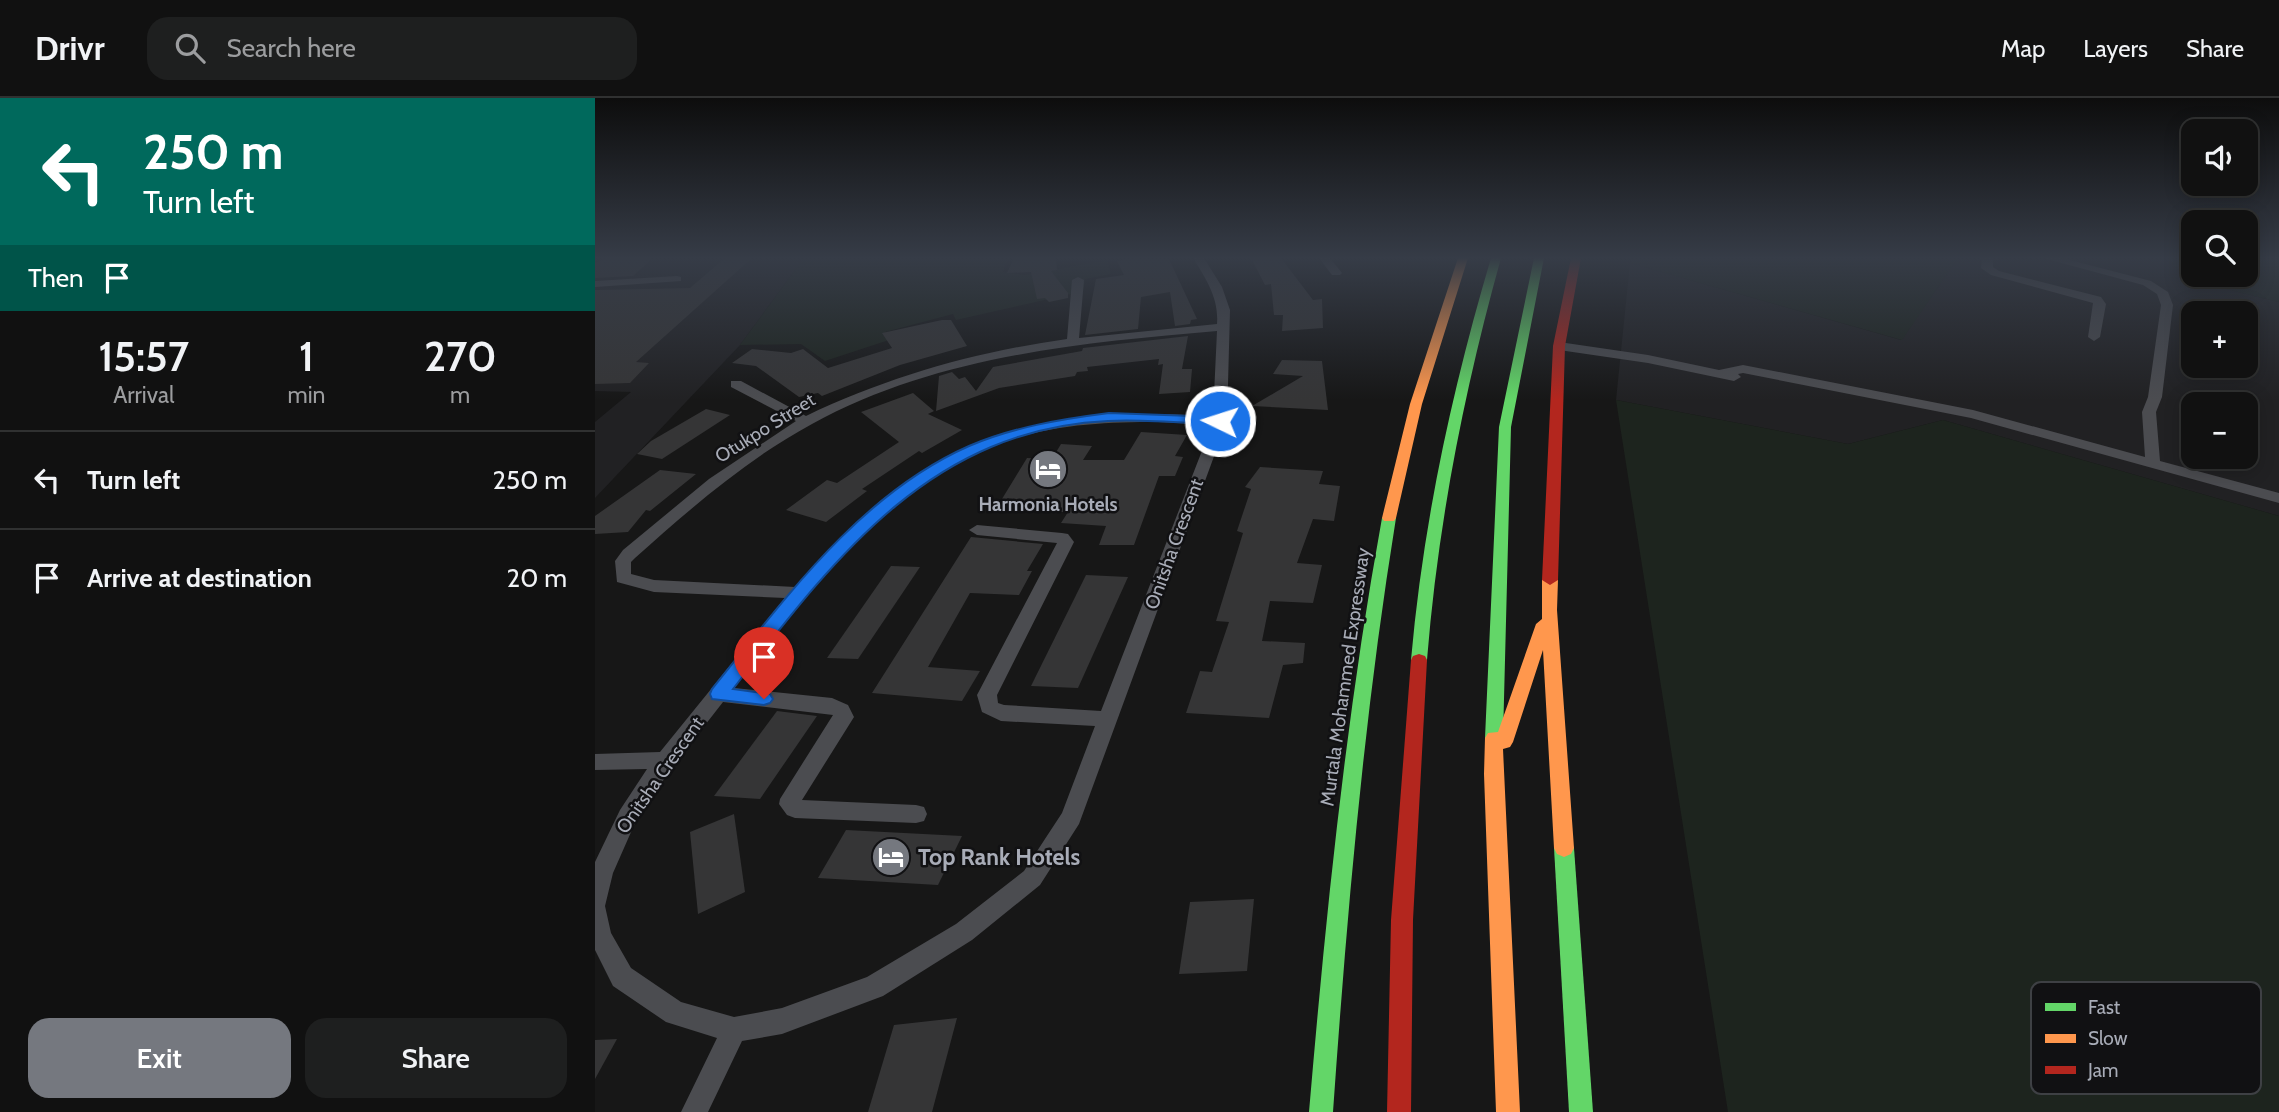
<!DOCTYPE html>
<html lang="en">
<head>
<meta charset="utf-8">
<style>
  body { margin:0; font-family:Cabin,sans-serif; background:#1e1f1f; color:#f1f3f6; height:100vh; display:flex; flex-direction:column; font-size:26px; white-space:nowrap }
  * { box-sizing:border-box; margin:0 }
  p { font-size:23px; color:#9c9d9f }
  .icon { flex:none; width:38px; height:38px; fill:none; stroke:currentColor; stroke-width:2; stroke-linecap:round; stroke-linejoin:round }
  .map { position:relative; flex:1; overflow:hidden }
  .sheet { display:flex; flex-direction:column; background:#111; width:595px }
  .sheet>* { flex:none }
  .hud { background:#00695c; color:#fff; overflow:hidden }
  .controls { position:absolute; left:1586px; top:21px; display:grid; gap:14px }
  .controls a { display:grid; place-items:center; width:77px; height:77px; border-radius:14px; background:#111; box-shadow:0 4px 18px #0003,0 0 0 2px #303131; font-size:35px }
  .pin { position:absolute; display:grid; place-items:center; width:60px; height:60px; color:#fff; margin:-72px -30px; border-radius:50% 50% 50% 0; rotate:-45deg; box-shadow:0 0 7px #0007 }
  .pin .icon { rotate:45deg }
  .me { position:absolute; width:77px; margin:-38px; rotate:274deg; stroke-linejoin:round; filter:drop-shadow(0 0 5px #0008) }
  .turn { display:flex; align-items:center; gap:24px; height:147px; padding:0 28px; font-size:32px }
  .turn .icon { width:91px; height:91px; stroke-width:2.5 }
  .turn b { display:block; font-size:49px; line-height:60px }
  .then { display:flex; align-items:center; height:66px; padding:0 28px; background:#0003; gap:14px; font-size:26px }
  .eta { display:flex; justify-content:space-evenly; align-items:center; height:119px; text-align:center }
  .eta b { font-size:42px; font-weight:600; line-height:49px }
  .primary-button { display:flex; gap:14px; margin-top:auto; padding:14px 28px }
  .primary-button a { flex:1; height:80px; border-radius:21px; background:#75787f; color:#fff; font-size:28px; font-weight:600; line-height:80px; text-align:center }
  .primary-button a+a { background:#1e1f1f; color:#f1f3f6 }
  ul { padding:0; list-style:none }
  li { display:flex; align-items:center; gap:21px; height:98px; padding:0 28px; border-top:2px solid #303131 }
  li div { flex:1 }
  li b { display:block; font-size:26px }
  li em { font-style:normal }
  header { display:flex; align-items:center; gap:42px; box-sizing:border-box; height:98px; padding:0 35px; background:#111; border-bottom:2px solid #303131 }
  header strong { font-size:33px }
  nav { display:flex; gap:38px; margin-inline-start:auto; font-size:24px }
  .search { width:490px; height:63px; background:#1e1f1f; display:flex; align-items:center; gap:18px; box-sizing:border-box; padding:0 24px; border-radius:21px; color:#9c9d9f; font-size:26px }
  main { display:flex; flex:1; min-height:0 }
  .map>svg:first-child { display:block }
  .built { fill:#212123; fill-rule:evenodd }
  .green { fill:#1d241e }
  .building { fill:#353536 }
  .lines { fill:none; stroke-linecap:round; stroke-linejoin:round }
  .street { fill:#4b4c50; fill-rule:evenodd }
  .fast { fill:#63d668; fill-rule:evenodd }
  .slow { fill:#ff974d; fill-rule:evenodd }
  .jam { fill:#b3261e; fill-rule:evenodd }
  .route { fill:#1a73e8; stroke:#114b97; stroke-width:2 }
  .labels { text-anchor:middle; dominant-baseline:central; stroke-width:5; stroke-linejoin:round; paint-order:stroke }
  .street-label { font-size:19px; fill:#a8acb7; stroke:#111113 }
  .poi-label { font-size:19px; font-weight:bold; fill:#a8acb7; stroke:#111113 }
  .near-poi-label { font-size:23px; font-weight:bold; fill:#a8acb7; stroke:#111113; text-anchor:start }
  .key { fill:#111113; stroke:#3e4044; stroke-width:2 }
  .key-label { font-size:19px; fill:#a8acb7 }
</style>
</head>
<body>
<header>
<strong>Drivr</strong>
<div class="search"><svg class="icon" aria-label="search" viewBox="0 0 24 24"><circle cx="10" cy="10" r="6"/><path d="M15 15l6 6"/></svg>Search here</div>
<nav><a>Map</a><a>Layers</a><a>Share</a></nav>
</header>
<main>
<section class="sheet">
<div class="hud">
<div class="turn"><svg class="icon" aria-label="left" viewBox="0 0 24 24"><path d="M17 20v-9H6M10 6l-5 5 5 5"/></svg><div><b>250 m</b>Turn left</div></div>
<div class="then">Then<svg class="icon" aria-label="arrive" viewBox="0 0 24 24"><path d="M6 21V4h12l-3 4 3 4H6"/></svg></div>
</div>
<div class="eta">
<div><b>15:57</b><p>Arrival</p></div>
<div><b>1</b><p>min</p></div>
<div><b>270</b><p>m</p></div>
</div>
<ul>
<li><svg class="icon" aria-label="left" viewBox="0 0 24 24"><path d="M17 20v-9H6M10 6l-5 5 5 5"/></svg><div><b>Turn left</b></div><em>250 m</em></li>
<li><svg class="icon" aria-label="arrive" viewBox="0 0 24 24"><path d="M6 21V4h12l-3 4 3 4H6"/></svg><div><b>Arrive at destination</b></div><em>20 m</em></li>
</ul>
<div class="primary-button"><a>Exit</a><a>Share</a></div>
</section>
<div class="map">
<svg width="1684" height="1014" viewBox="0 0 1684 1014">
  <rect width="100%" height="100%" fill="#171717"/>
  <g class="built">
    <polygon points="41,160 209,160 145,247 0,400 0,324 36,294 0,293 0,173"/>
    <path d="M1363 160H1570L1594 182 1684 204V418L1348 322 1253 346 1021 302 1035 165 1306 242ZM1598 215H1650V268H1598ZM1598 306H1650V359H1598Z"/>
  </g>
  <g class="green">
    <polygon points="209,160 414,160 408,174 430,177 512,162 516,176 490,181 488,193 480,195 361,222 358,216 290,234 294,242 230,263 206,246 145,247"/>
    <polygon points="1036,160 1363,160 1307,242 1035,165"/>
    <polygon points="1570,160 1598,160 1598,177 1650,177 1650,160 1684,160 1684,204 1594,182"/>
    <polygon points="1021,302 1253,346 1348,322 1684,418 1684,1014 1133,1014"/>
  </g>
  <g class="building">
    <polygon points="10,160 58,160 38,178 0,180 0,165"/>
    <polygon points="130,160 157,160 41,264 54,265 35,285 0,286 0,192 95,190"/>
    <polygon points="419,160 461,160 462,172 456,173 473,195 473,200 454,204 450,200 442,201 436,174 412,175"/>
    <polygon points="536,160 574,161 602,221 596,222 595,226 580,228 575,194 546,199 543,231 490,237 501,181 529,177 522,163"/>
    <polygon points="656,160 686,160 718,202 727,201 728,230 687,233 688,217 679,217 676,186 670,187"/>
    <polygon points="347,222 356,222 372,248 305,267 227,298 223,295 204,299 161,268 137,265 157,251 196,255 208,251 233,270 297,250 287,235"/>
    <polygon points="593,238 587,271 597,271 595,294 564,296 568,266 563,267 564,261 492,269 493,273 482,274 480,278 404,290 341,313 344,278 357,274 364,281 370,279 381,293 398,269 487,253 488,250"/>
    <polygon points="687,262 727,263 733,312 657,308 708,278 678,276"/>
    <polygon points="318,295 339,313 333,316 367,332 327,355 324,353 267,391 272,393 231,424 191,412 232,382 242,385 304,344 266,314"/>
    <polygon points="111,311 135,317 67,361 42,356 56,343"/>
    <polygon points="546,334 592,337 580,358 588,359 580,378 564,378 539,447 504,447 511,428 466,425 473,414 399,414 432,360 457,361 466,346 497,348 488,362 529,362"/>
    <polygon points="665,369 728,373 724,386 745,388 739,423 718,421 702,465 727,467 718,505 675,503 667,543 710,545 708,565 688,567 674,620 591,615 605,573 617,574 634,524 621,523 648,435 642,433 656,391 650,389"/>
    <polygon points="65,372 101,376 55,413 51,412 33,434 0,436 0,418"/>
    <polygon points="376,439 448,446 432,473 437,473 424,497 375,495 333,569 385,573 367,603 277,595"/>
    <polygon points="296,468 325,469 263,561 232,560"/>
    <polygon points="491,477 533,479 483,590 436,588"/>
    <polygon points="182,613 222,618 165,701 119,698"/>
    <polygon points="139,716 150,794 103,816 95,734"/>
    <polygon points="251,732 367,738 343,787 223,780"/>
    <polygon points="659,801 652,873 584,876 595,804"/>
    <polygon points="362,920 337,1014 273,1014 299,927"/>
    <polygon points="22,941 0,981 0,942"/>
  </g>
  <g class="lines">
    <g class="street">
      <path d="M598 160H609L627 189 635 212 632 323 484 726 445 787 377 842 288 898 187 936 147 943 113 1014H86L122 940 71 924 18 888 0 852V764L25 712 52 671 0 672V656L65 654 190 500 59 494 22 484 20 463 28 452 114 381 201 323 136 289V283H146L211 318C295 278 380 254 472 241L477 182 483 179 489 182 484 240 622 226C624 200 611 181 598 160ZM622 233 618 318C431 307 323 343 200 489L59 482 36 476V464L40 460C95 411 152 361 217 326 341 258 483 245 622 233ZM563 324 617 327 506 613 409 607 403 605 402 597 479 444 473 436 467 435 382 427 374 432 382 437 462 445 382 597 387 614 406 623 500 628 467 715 429 773 361 826 272 879 187 910 139 919 86 904 36 870 16 835 10 808 18 775 40 725 75 672 128 604 238 617 185 701 184 706 192 717 200 720 321 725 329 723 332 716 329 709 321 707 207 702 259 619 253 607 237 600 139 590C214 493 293 381 415 342 463 326 513 324 563 324Z"/>
      <polygon points="724,160 735,160 747,175 745,177 737,177"/>
      <polygon points="1387,160 1398,160 1398,169 1404,173 1506,199 1511,206 1505,239 1499,243 1493,239 1498,205 1396,177 1386,170"/>
      <polygon points="1448,160 1467,160 1556,183 1573,194 1578,207 1567,299 1561,314 1565,363 1684,395 1684,405 1376,320 1148,275 1143,276 1146,279 1139,283 1053,265 964,252 958,248 964,244 1053,257 1124,272 1148,267 1378,312 1550,359 1547,314 1553,299 1566,207 1562,196 1548,187"/>
      <polygon points="82,178 86,179 86,183 0,189 0,183"/>
    </g>
    <g class="fast">
      <path d="M896 160H906C869 293 843 425 832 562L830 566H818L816 562C828 425 857 292 896 160Z"/>
      <polygon points="939,160 949,160 916,329 908,640 905,645 899,647 893,645 890,640 904,329"/>
      <path d="M794 415 801 420C769 617 752 815 738 1014H714C731 815 751 617 787 420Z"/>
      <polygon points="969,741 976,744 979,750 998,1014 974,1014 959,750 962,744"/>
    </g>
    <g class="slow">
      <polygon points="863,160 873,160 827,306 801,420 799,423 789,423 787,420 815,306"/>
      <polygon points="955,477 963,482 962,512 979,750 976,756 969,759 962,756 959,750 948,552 918,644 915,649 908,651 925,1014 901,1014 889,676 890,640 893,635 903,634 941,526 947,521 947,482"/>
    </g>
    <g class="jam">
      <polygon points="976,160 986,160 970,248 963,482 955,487 947,482 958,248"/>
      <polygon points="824,556 830,558 832,562 818,822 816,1014 792,1014 796,822 816,562 818,558"/>
    </g>
  </g>
  <linearGradient id="sky" x2="0" y2="1"><stop stop-color="#0d0d0d"/><stop offset="0.53" stop-color="#363c47"/><stop offset="1" stop-color="#363c47" stop-opacity="0"/></linearGradient>
  <rect width="1684" height="302" fill="url(#sky)"/>
  <path class="route" d="M514 315 625 319 631 323 625 327C588 325 550 321 513 323 335 331 238 462 138 591L175 596 178 601 175 605 169 607 117 601 115 596 117 591C190 501 265 396 374 348 418 329 467 321 514 315Z"/>
  <defs>
    <g id="hotel-disc" transform="scale(2.0125)"><circle r="9.5" fill="#75787f" stroke="#111113"/><path d="M-6-4.5h1.5V1H6V5H4.5V3h-9V5H-6ZM-4 0a1.8 1.8 0 1 1 3.6 0ZM.5 0V-2.5h3Q6-2.5 6 0Z" fill="#fff"/></g>
  </defs>
  <g fill-rule="evenodd">
    <use href="#hotel-disc" x="453" y="371"/>
    <use href="#hotel-disc" x="296" y="759"/>
  </g>
  <g class="labels">
    <g class="street-label">
      <text transform="translate(170 330) rotate(-32)">Otukpo Street</text>
      <text transform="translate(579 446) rotate(-70)">Onitsha Crescent</text>
      <text transform="translate(750 579) rotate(-82)">Murtala Mohammed Expressway</text>
      <text transform="translate(65 677) rotate(-55)">Onitsha Crescent</text>
    </g>
    <g class="poi-label">
      <text x="453" y="406">Harmonia Hotels</text>
    </g>
    <g class="near-poi-label">
      <text x="323" y="759">Top Rank Hotels</text>
    </g>
  </g>
  <rect x="1436" y="884" width="230" height="112" rx="10" class="key"/>
  <rect x="1450" y="905" width="31" height="8" fill="#63d668"/>
  <rect x="1450" y="936" width="31" height="9" fill="#ff974d"/>
  <rect x="1450" y="968" width="31" height="8" fill="#b3261e"/>
  <g class="key-label">
    <text x="1493" y="916">Fast</text>
    <text x="1493" y="947">Slow</text>
    <text x="1493" y="979">Jam</text>
  </g>
</svg>
<div class="controls">
<a><svg class="icon" aria-label="sound" viewBox="0 0 24 24"><path d="M4 9h4l5-4v14l-5-4H4zM17 9q2 3 0 6"/></svg></a>
<a><svg class="icon" aria-label="search" viewBox="0 0 24 24"><circle cx="10" cy="10" r="6"/><path d="M15 15l6 6"/></svg></a>
<a>+</a>
<a>−</a>
</div>
<div class="pin" style="left:169px;top:601px;background:#d93025"><svg class="icon" aria-label="arrive" viewBox="0 0 24 24"><path d="M6 21V4h12l-3 4 3 4H6"/></svg></div>
<svg class="me" style="left:625px;top:323px" viewBox="-20 -20 40 40"><circle r="17" fill="#1a73e8" stroke="#fff" stroke-width="3"/><path d="M0-11L8 9 0 5-8 9z" fill="#fff"/></svg>
</div>
</main>
</body>
</html>
